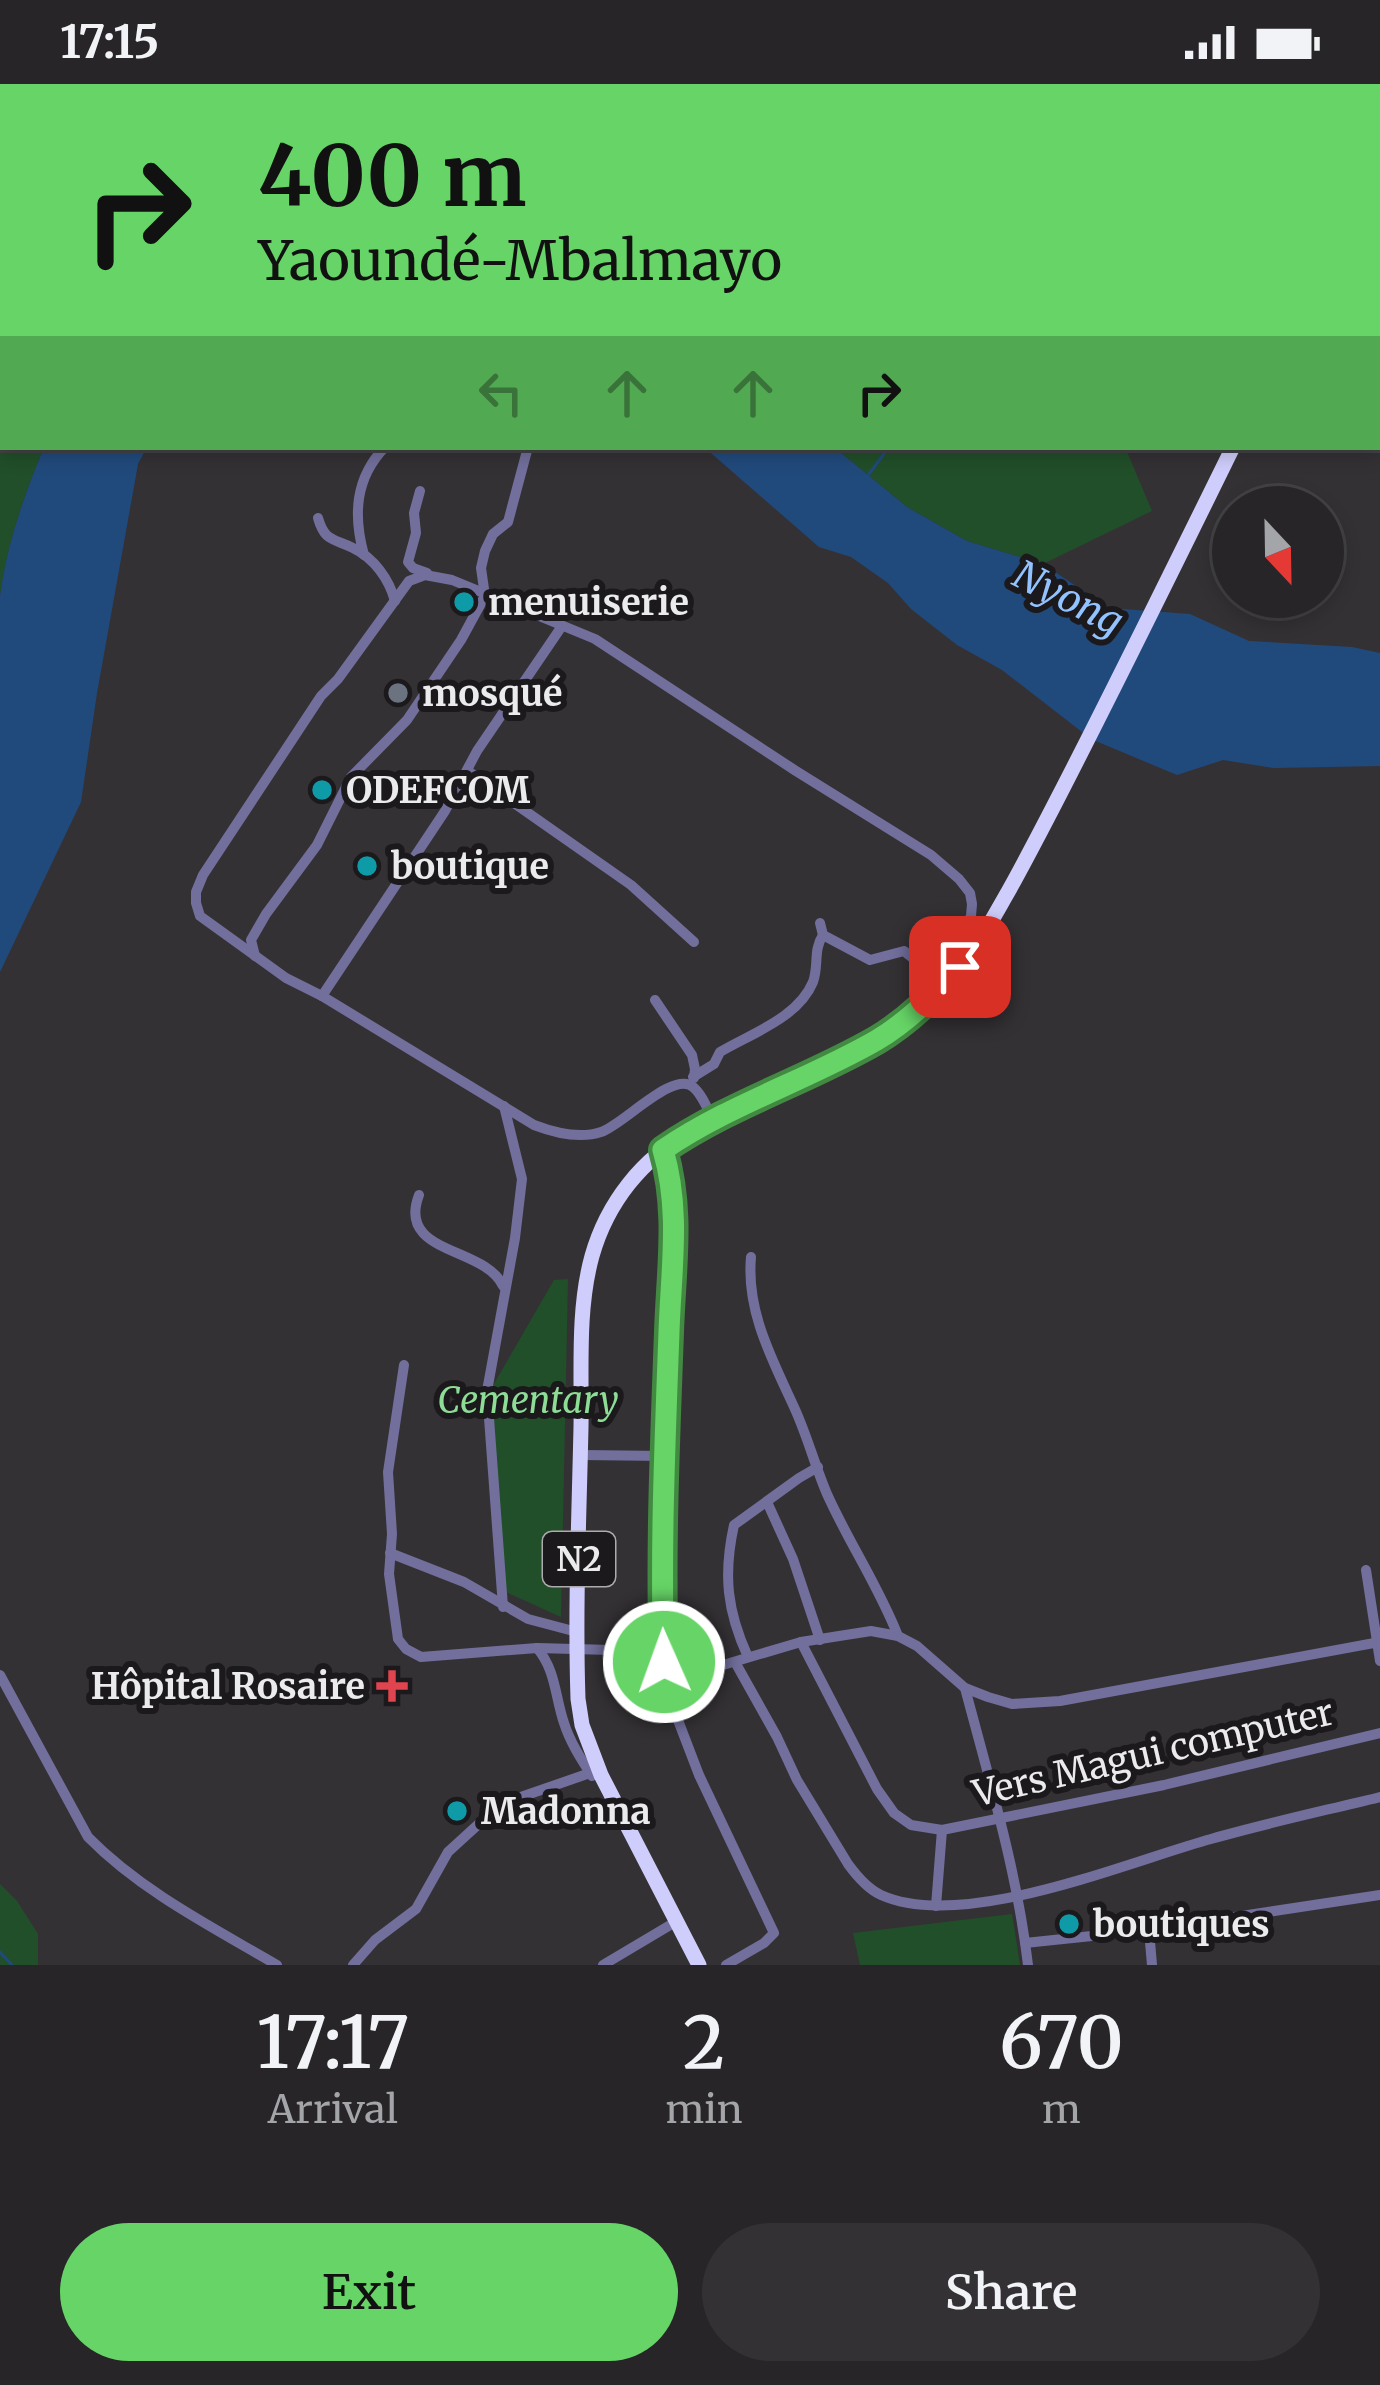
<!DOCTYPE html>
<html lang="en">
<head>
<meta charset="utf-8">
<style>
  body { margin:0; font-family:Merriweather,serif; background:#333134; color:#f1f3f6; height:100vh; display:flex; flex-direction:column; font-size:45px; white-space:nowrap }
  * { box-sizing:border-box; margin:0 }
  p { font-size:39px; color:#a4a5a8 }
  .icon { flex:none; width:66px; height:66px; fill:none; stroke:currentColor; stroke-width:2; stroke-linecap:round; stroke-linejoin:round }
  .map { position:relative; height:1881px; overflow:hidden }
  .drawer { display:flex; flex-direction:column; background:#272528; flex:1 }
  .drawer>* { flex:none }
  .top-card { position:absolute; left:0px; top:0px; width:1380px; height:366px; box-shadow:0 6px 18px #0003,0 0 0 3px #434245; background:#66d466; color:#111; overflow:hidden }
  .needle { width:78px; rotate:158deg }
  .buttons { position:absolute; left:1212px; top:402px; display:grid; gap:24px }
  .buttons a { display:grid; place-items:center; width:132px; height:132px; border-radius:50%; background:#272528; box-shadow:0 6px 18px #0003,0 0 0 3px #434245; font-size:60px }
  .pin { position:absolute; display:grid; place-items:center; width:102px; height:102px; color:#fff; margin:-51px; border-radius:24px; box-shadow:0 6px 18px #0006 }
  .me { position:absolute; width:132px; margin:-66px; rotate:358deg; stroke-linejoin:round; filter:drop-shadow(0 0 9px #0008) }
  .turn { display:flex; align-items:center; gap:42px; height:252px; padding:0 60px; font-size:54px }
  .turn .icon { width:156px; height:156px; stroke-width:2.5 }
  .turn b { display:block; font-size:84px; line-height:102px }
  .lanes { display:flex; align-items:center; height:114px; padding:0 60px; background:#0003; justify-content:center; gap:60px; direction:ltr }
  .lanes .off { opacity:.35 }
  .eta { display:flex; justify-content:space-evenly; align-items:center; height:204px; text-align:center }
  .eta b { font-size:72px; font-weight:600; line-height:84px }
  .button { display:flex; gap:24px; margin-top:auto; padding:24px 60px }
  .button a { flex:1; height:138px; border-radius:72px; background:#66d466; color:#111; font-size:48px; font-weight:600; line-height:138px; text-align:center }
  .button a+a { background:#333134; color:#f1f3f6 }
  .status { display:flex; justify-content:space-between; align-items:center; height:84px; padding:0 60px; background:#272528; direction:ltr }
  .status svg { height:33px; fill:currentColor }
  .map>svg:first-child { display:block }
  .green { fill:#214f29 }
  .water { fill:#214a7c }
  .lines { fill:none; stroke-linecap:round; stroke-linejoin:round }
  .stream { stroke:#214a7c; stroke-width:3 }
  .minor { stroke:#726f9d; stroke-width:10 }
  .highway { stroke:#cfcdfb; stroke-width:15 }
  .route-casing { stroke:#428a42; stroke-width:30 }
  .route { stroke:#66d466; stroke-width:21 }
  .culture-dot { fill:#0f9aa8; stroke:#1b191b; stroke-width:4.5 }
  .worship-dot { fill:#6b7280; stroke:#1b191b; stroke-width:4.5 }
  .health-dot { fill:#e0444e; stroke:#1b191b; stroke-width:4.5 }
  .labels { text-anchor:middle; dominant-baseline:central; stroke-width:12; stroke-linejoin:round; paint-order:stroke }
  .shield { fill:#1b191b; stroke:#adabad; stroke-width:3 }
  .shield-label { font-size:33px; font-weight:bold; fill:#ebeaec }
  .poi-label { font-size:36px; font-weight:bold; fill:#ebeaec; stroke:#1b191b; text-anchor:start }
  .park-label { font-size:36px; font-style:italic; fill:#8ddd97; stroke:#1b191b }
  .street-label { font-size:36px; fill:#ebeaec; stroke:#1b191b }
  .water-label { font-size:39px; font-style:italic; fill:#92c2ff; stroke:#1b191b }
</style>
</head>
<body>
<div class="status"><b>17:15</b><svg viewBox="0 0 49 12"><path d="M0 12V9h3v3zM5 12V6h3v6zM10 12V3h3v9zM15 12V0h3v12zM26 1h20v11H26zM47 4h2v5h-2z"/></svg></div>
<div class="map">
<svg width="1380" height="1881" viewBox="0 0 1380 1881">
  <rect width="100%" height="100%" fill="#343135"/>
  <g class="green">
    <polygon points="287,0 1077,0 1079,3 282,3"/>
    <path d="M3 80V363H44C24 412 7 459 0 512V83Z"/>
    <polygon points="834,363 1125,363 1152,427 1043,480 967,457 907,423"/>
    <polygon points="568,1195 561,1533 499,1505 491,1305 554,1196"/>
    <polygon points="0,1800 17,1817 38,1850 38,1881 0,1881"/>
    <polygon points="1012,1830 1020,1881 860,1881 853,1849"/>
  </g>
  <g class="water">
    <path d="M44 363H147L138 380 97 609 81 718 0 888V512C7 459 24 412 44 363Z"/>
    <polygon points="704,363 834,363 907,423 967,457 1043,480 1109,524 1190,530 1249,557 1352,563 1380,569 1380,682 1273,684 1223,676 1177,691 1091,655 1002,586 957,561 911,525 888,499 851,473 819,463"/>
  </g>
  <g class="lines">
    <g class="stream">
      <polyline points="863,0 864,3"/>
      <polyline points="869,390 889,363"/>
      <polyline points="0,1868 12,1881"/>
    </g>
    <g class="minor">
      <polyline points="561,0 563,3"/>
      <polyline points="654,0 656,3"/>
      <polyline points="1369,0 1380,4"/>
      <polyline points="1155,3 1157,0"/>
      <polyline points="420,407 414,429 416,449 408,478 413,484 427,489"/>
      <path d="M318 434C325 458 333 454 353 464 374 474 389 495 395 517"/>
      <path d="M364 471C353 431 355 394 385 363"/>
      <polyline points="468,687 631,801 694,858"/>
      <polyline points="820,839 823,851 870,876 904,867 924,883 937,883"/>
      <polyline points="255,872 251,856 266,830 317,761 351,693 407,636 461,556 485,512 481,484 485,467 493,450 508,438 528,363"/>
      <polyline points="322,912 445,727 477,667 562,542"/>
      <polyline points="655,916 692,971 695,985 694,994"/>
      <path d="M693 993 714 980 720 968C752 949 798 934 813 898 819 882 813 866 823 851"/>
      <path d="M713 1036C708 1026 702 1010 693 1003 673 986 623 1041 601 1048 580 1055 555 1049 534 1041L322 912 286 894 200 832 196 819V808L203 791 321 612 338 595 409 497 425 491 452 496 595 555 796 687 931 771 959 795 970 809 972 820 971 832 963 847 937 883 942 902"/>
      <polyline points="663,1066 671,1094 675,1139 669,1228 662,1514 664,1578 676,1631 699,1691 774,1849 764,1859 726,1881"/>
      <path d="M419 1111C396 1171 485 1162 503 1202"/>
      <path d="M751 1173C746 1227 772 1275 794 1323 807 1351 815 1382 827 1410 849 1459 879 1503 898 1552"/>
      <polyline points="404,1281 388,1388 392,1450 389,1490 398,1555 406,1565 421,1573 537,1564 611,1566 649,1572 684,1584 706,1586 801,1558 871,1547 898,1552 917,1562 965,1604 988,1613 1012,1620 1060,1617 1380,1558"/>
      <polyline points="581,1371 666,1372"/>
      <polyline points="767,1418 793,1475 820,1556"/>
      <polyline points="390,1469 464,1498 528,1535 577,1548"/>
      <polyline points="1366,1486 1380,1577"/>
      <polyline points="503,1523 487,1307 515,1154 522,1095 504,1022"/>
      <polyline points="801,1558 877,1705 894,1729 911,1741 942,1746"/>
      <path d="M537 1564C556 1586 555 1613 564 1639 570 1658 581 1675 592 1692"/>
      <path d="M748 1573C727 1527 723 1491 734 1441L799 1394 818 1383"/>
      <path d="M735 1578 777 1653 797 1696 848 1780C856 1791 868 1805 881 1811 963 1848 1127 1778 1211 1755 1267 1739 1323 1727 1380 1713"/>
      <path d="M0 1591 88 1753C141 1807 212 1843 277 1881"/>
      <path d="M965 1604C989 1695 1017 1787 1028 1881"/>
      <polyline points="936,1822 942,1746 1164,1701 1380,1649"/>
      <polyline points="1149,1846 1152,1881"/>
      <polyline points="1025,1859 1149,1846 1380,1811"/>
      <polyline points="353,1881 375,1856 416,1825 448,1768 494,1726 515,1715 590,1689"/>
      <polyline points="603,1881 677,1837"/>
    </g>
    <g class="highway">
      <polyline points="1377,58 1380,52"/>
      <path d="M699 1881 601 1691 582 1641 578 1615C575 1525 579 1434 581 1343 582 1288 577 1226 592 1172 607 1119 642 1074 691 1048 787 996 885 970 959 884 979 861 993 834 1008 808 1027 774 1045 739 1063 704 1121 591 1177 477 1233 363"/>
    </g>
  </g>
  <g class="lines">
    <g class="route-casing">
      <path id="route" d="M664 1578C660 1468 665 1358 669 1248 671 1185 681 1127 663 1066 730 1020 808 996 877 956 909 937 935 910 960 883"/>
    </g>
    <use href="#route" class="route"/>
  </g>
  <g class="culture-dot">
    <circle cx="464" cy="518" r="12"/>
    <circle cx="322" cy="706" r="12"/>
    <circle cx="367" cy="782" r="12"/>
    <circle cx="457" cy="1727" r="12"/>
    <circle cx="1069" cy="1840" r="12"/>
  </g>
  <circle class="worship-dot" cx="398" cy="609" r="12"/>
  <path class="health-dot" d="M386 1584h12v12h12v12h-12v12h-12v-12h-12v-12h12z"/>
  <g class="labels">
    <rect class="shield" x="543" y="1448" width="72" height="54" rx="9"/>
    <g class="shield-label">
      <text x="579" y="1475">N2</text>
    </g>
    <g class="poi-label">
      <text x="488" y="518">menuiserie</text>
      <text x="422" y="609">mosqué</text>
      <text x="346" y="706">ODEFCOM</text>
      <text x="391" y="782">boutique</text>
      <text x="365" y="1602" text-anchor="end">Hôpital Rosaire</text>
      <text x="481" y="1727">Madonna</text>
      <text x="1093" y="1840">boutiques</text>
    </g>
    <g class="park-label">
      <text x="528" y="1316">Cementary</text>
    </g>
    <g class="street-label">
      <text transform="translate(1153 1669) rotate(-13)">Vers Magui computer</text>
    </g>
    <g class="water-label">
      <text transform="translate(1068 514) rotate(27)">Nyong</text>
    </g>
  </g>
</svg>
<div class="buttons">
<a><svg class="needle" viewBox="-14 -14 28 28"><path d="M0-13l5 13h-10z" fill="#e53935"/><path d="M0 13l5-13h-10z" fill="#a4a5a8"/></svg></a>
</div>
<div class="pin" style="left:960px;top:883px;background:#d93025"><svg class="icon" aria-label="arrive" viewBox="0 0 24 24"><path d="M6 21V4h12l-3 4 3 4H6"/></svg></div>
<svg class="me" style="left:664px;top:1578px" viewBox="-20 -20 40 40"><circle r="17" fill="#66d466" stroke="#fff" stroke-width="3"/><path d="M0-11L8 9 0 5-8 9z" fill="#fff"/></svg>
<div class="top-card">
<div class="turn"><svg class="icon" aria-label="right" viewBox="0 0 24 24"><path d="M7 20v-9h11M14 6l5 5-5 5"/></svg><div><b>400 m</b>Yaoundé-Mbalmayo</div></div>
<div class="lanes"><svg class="icon off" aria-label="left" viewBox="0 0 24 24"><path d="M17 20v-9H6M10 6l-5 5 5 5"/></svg><svg class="icon off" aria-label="ahead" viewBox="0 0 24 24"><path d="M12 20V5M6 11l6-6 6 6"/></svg><svg class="icon off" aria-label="ahead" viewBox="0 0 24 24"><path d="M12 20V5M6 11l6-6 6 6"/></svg><svg class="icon" aria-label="right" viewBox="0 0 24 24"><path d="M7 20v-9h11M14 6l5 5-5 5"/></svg></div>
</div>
</div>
<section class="drawer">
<div class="eta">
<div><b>17:17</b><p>Arrival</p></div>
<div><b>2</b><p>min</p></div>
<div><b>670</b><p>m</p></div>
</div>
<div class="button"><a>Exit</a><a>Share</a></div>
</section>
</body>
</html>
